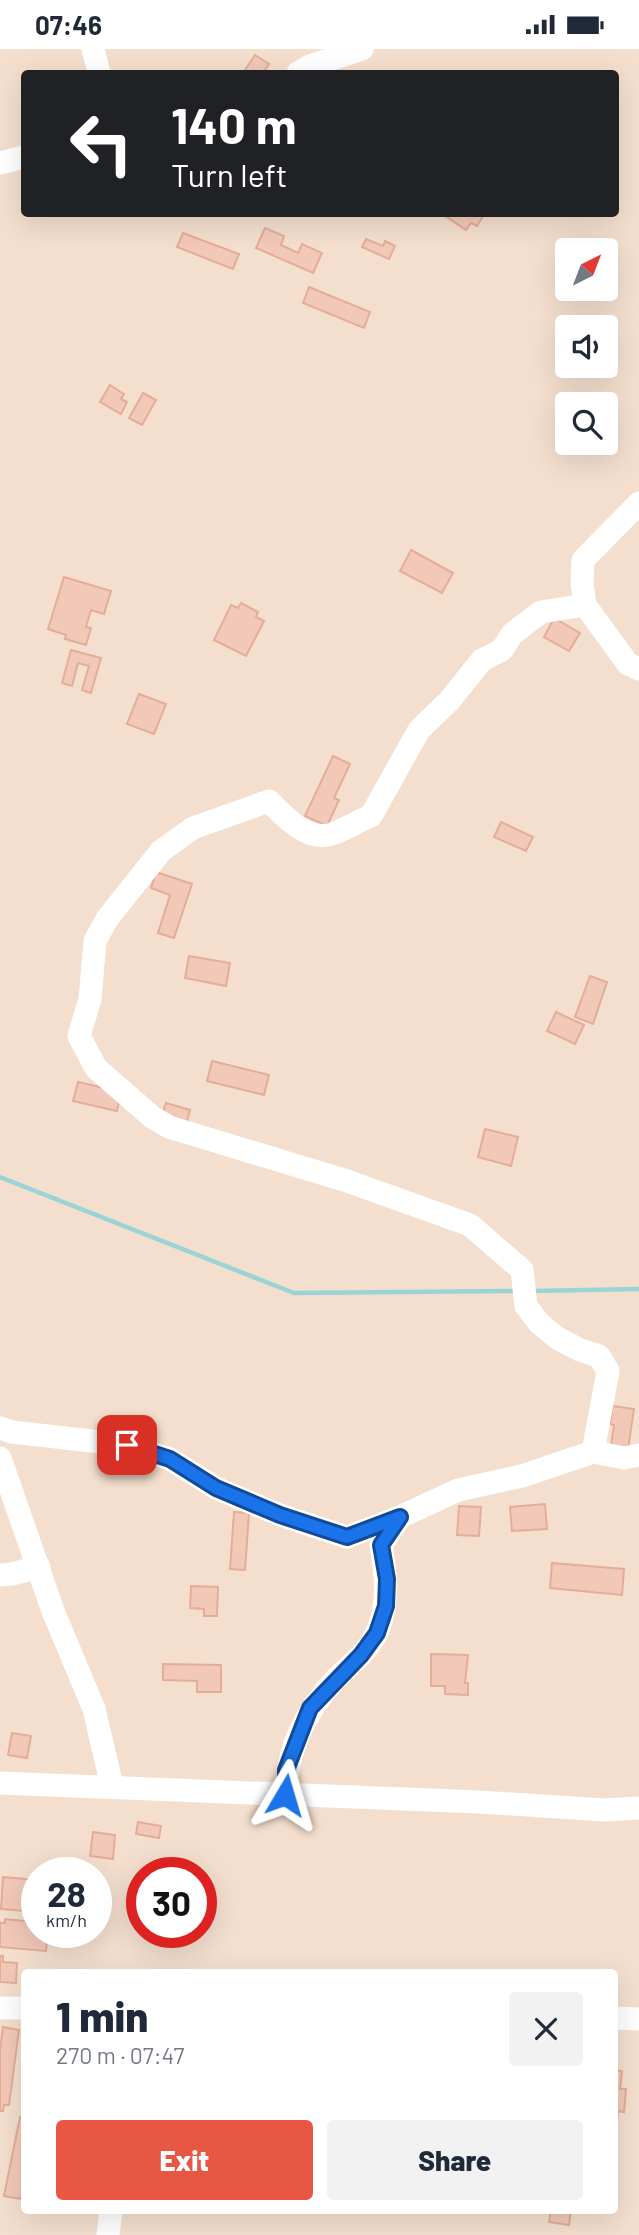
<!DOCTYPE html>
<html lang="en">
<head>
<meta charset="utf-8">
<style>
  body { margin:0; font-family:Barlow,sans-serif; background:#f2f2f3; color:#1f2937; height:100vh; display:flex; flex-direction:column; font-size:26px; white-space:nowrap }
  * { box-sizing:border-box; margin:0 }
  p { font-size:23px; color:#747a83 }
  .icon { flex:none; width:38px; height:38px; fill:none; stroke:currentColor; stroke-width:2; stroke-linecap:round; stroke-linejoin:round }
  .map { position:relative; flex:1; overflow:hidden }
  .side { position:absolute; left:21px; top:1920px; width:597px; height:245px; display:flex; flex-direction:column; background:#fff; border-radius:7px; box-shadow:0 7px 28px #0002 }
  .side>* { flex:none }
  .guide { position:absolute; left:21px; top:21px; width:598px; height:147px; border-radius:7px; box-shadow:0 7px 28px #0002; background:#202124; color:#fff; overflow:hidden }
  .needle { width:46px; rotate:42deg }
  .buttons { position:absolute; left:555px; top:189px; display:grid; gap:14px }
  .buttons a { display:grid; place-items:center; width:63px; height:63px; border-radius:7px; background:#fff; box-shadow:0 7px 28px #0002; font-size:35px }
  .speed { position:absolute; left:21px; top:1808px; display:flex; gap:14px; font-size:35px; font-weight:700; text-align:center }
  .speed>* { display:grid; place-content:center; width:91px; height:91px; border-radius:50%; background:#fff; box-shadow:0 7px 28px #0002; line-height:1 }
  .speed small { font-size:18px; font-weight:400 }
  .speed .limit { border:10px solid #d22; background:#fff; color:#111 }
  .pin { position:absolute; display:grid; place-items:center; width:60px; height:60px; color:#fff; margin:-30px; border-radius:14px; box-shadow:0 4px 10px #0006 }
  .me { position:absolute; width:77px; margin:-38px; rotate:7deg; stroke-linejoin:round; filter:drop-shadow(0 0 5px #0008) }
  .turn { display:flex; align-items:center; gap:24px; height:147px; padding:0 35px; font-size:32px }
  .turn .icon { width:91px; height:91px; stroke-width:2.5 }
  .turn b { display:block; font-size:49px; line-height:60px }
  .round { display:grid; place-items:center; flex:none; width:74px; height:74px; border-radius:7px; background:#f2f2f3 }
  .overview { display:flex; align-items:center; justify-content:space-between; height:119px; padding:0 35px }
  h1 { font-size:42px; font-weight:800; line-height:52px }
  .button { display:flex; gap:14px; margin-top:auto; padding:14px 35px }
  .button a { flex:1; height:80px; border-radius:7px; background:#e75744; color:#fff; font-size:28px; font-weight:800; line-height:80px; text-align:center }
  .button a+a { background:#f2f2f3; color:#1f2937 }
  .status { display:flex; justify-content:space-between; align-items:center; height:49px; padding:0 35px; background:#fff; direction:ltr }
  .status svg { height:19px; fill:currentColor }
  .map>svg:first-child { display:block }
  .residential { fill:#f4dfce; fill-rule:evenodd }
  .lines { fill:none; stroke-linecap:round; stroke-linejoin:round }
  .stream { stroke:#9bd4d7; stroke-width:4.5 }
  .building { fill:#f2c9b8; stroke:#e4ad98; stroke-width:2 }
  .minor { stroke:#fff; stroke-width:23 }
  .route-casing { stroke:#114b97; stroke-width:18 }
  .route { stroke:#1a73e8; stroke-width:12 }
</style>
</head>
<body>
<div class="status"><b>07:46</b><svg viewBox="0 0 49 12"><path d="M0 12V9h3v3zM5 12V6h3v6zM10 12V3h3v9zM15 12V0h3v12zM26 1h20v11H26zM47 4h2v5h-2z"/></svg></div>
<div class="map">
<svg width="639" height="2186" viewBox="0 0 639 2186">
  <rect width="100%" height="100%" fill="#fceee0"/>
  <path class="residential" d="M0 0H639V2186H0ZM24 24H616V164H24ZM567 201H606V240H567ZM567 278H606V317H567ZM567 355H606V394H567ZM37 1824H96V1883H37ZM142 1824H201V1883H142ZM24 1923H614V2161H24Z"/>
  <g class="lines">
    <g class="stream">
      <polyline points="0,1128 294,1244 516,1242"/>
      <polyline points="531,1242 639,1240"/>
    </g>
  </g>
  <g class="building">
    <polygon points="255,6 269,15 263,24 243,24"/>
    <polygon points="441,164 485,164 477,177 471,174 466,181"/>
    <polygon points="265,179 284,187 281,196 298,204 302,195 322,204 313,224 256,199"/>
    <polygon points="183,184 239,205 233,220 177,198"/>
    <polygon points="366,190 383,197 385,192 395,197 389,210 362,198"/>
    <polygon points="309,238 370,263 364,279 303,254"/>
    <polygon points="110,336 124,345 121,350 127,353 121,365 100,353"/>
    <polygon points="143,344 156,351 142,376 129,369"/>
    <polygon points="411,501 453,524 442,544 400,522"/>
    <polygon points="64,528 111,542 104,565 91,561 86,578 91,579 86,596 65,590 66,586 48,580"/>
    <polygon points="241,554 258,563 256,568 264,572 246,607 214,591 231,556 238,559"/>
    <polygon points="554,569 580,584 569,602 544,588"/>
    <polygon points="71,601 101,609 91,644 82,641 89,617 78,614 72,637 62,634"/>
    <polygon points="139,645 166,655 154,685 127,675"/>
    <polygon points="333,707 350,715 334,749 339,751 327,777 305,767"/>
    <polygon points="501,773 533,788 526,802 494,788"/>
    <polygon points="156,823 192,835 174,889 158,884 170,846 151,839"/>
    <polygon points="189,907 230,914 226,937 185,929"/>
    <polygon points="590,927 607,933 593,975 575,968"/>
    <polygon points="556,963 584,976 575,995 547,982"/>
    <polygon points="212,1012 269,1026 264,1046 207,1032"/>
    <polygon points="78,1033 121,1043 117,1062 73,1052"/>
    <polygon points="166,1054 190,1061 186,1076 161,1069"/>
    <polygon points="485,1080 518,1088 511,1117 478,1108"/>
    <polygon points="613,1357 634,1360 628,1400 611,1397 614,1376 610,1375"/>
    <polygon points="545,1455 547,1480 512,1482 510,1458"/>
    <polygon points="459,1457 481,1458 479,1487 457,1486"/>
    <polygon points="234,1463 249,1464 245,1521 230,1520"/>
    <polygon points="552,1514 624,1520 622,1546 550,1539"/>
    <polygon points="191,1537 218,1538 217,1567 204,1567 204,1560 190,1559"/>
    <polygon points="431,1605 468,1606 465,1634 468,1634 468,1646 445,1645 445,1637 431,1637"/>
    <polygon points="163,1615 221,1616 221,1643 197,1643 197,1632 163,1631"/>
    <polygon points="12,1684 31,1687 27,1709 8,1706"/>
    <polygon points="138,1773 161,1777 159,1789 136,1785"/>
    <polygon points="93,1783 115,1786 113,1810 90,1807"/>
    <polygon points="3,1828 37,1831 37,1863 1,1860"/>
    <polygon points="5,1870 33,1873 33,1877 37,1877 37,1883 48,1883 46,1902 0,1898 0,1874 5,1874"/>
    <polygon points="0,1907 3,1907 3,1913 17,1914 16,1934 0,1933"/>
    <polygon points="3,1978 19,1981 9,2056 4,2056 3,2062 0,2062 0,2001"/>
    <polygon points="614,2021 622,2022 620,2040 626,2040 624,2063 618,2062 616,2086"/>
    <polygon points="20,2068 24,2069 24,2132 21,2150 4,2147"/>
    <polygon points="551,2161 571,2161 569,2176 549,2173"/>
  </g>
  <g class="lines">
    <g class="minor">
      <polyline points="93,0 99,24"/>
      <polyline points="298,24 310,17 362,0"/>
      <polyline points="0,114 24,108"/>
      <polyline points="585,556 628,615 639,620"/>
      <polyline points="0,1379 12,1383 127,1396 170,1410 216,1439 280,1466 347,1488 400,1468 458,1441 522,1427 593,1403 624,1409 639,1406"/>
      <path d="M593 1403 608 1322 599 1307 580 1301 557 1289 539 1274 526 1257 522 1221 470 1176 347 1132 169 1078 152 1068 96 1019 79 987 90 950 95 892 107 870 161 802 193 779 269 752C286 769 309 795 335 784 348 779 358 772 371 767L419 681 449 652 482 611 502 601 512 585 541 563 585 556 582 534 583 511 639 454"/>
      <polyline points="0,1409 53,1562 94,1660 112,1737"/>
      <polyline points="0,1526 12,1525 39,1518"/>
      <polyline points="0,1734 479,1753 605,1761 639,1759"/>
      <path d="M285 1746C288 1699 304 1664 336 1630 351 1615 370 1601 378 1581 389 1552 386 1526 381 1496L400 1468"/>
      <polyline points="0,1959 24,1959"/>
      <polyline points="614,1969 639,1970"/>
      <polyline points="108,2186 111,2161"/>
    </g>
  </g>
  <g class="lines">
    <g class="route-casing">
      <polyline id="route" points="127,1396 170,1410 216,1439 280,1466 347,1488 400,1468 381,1496 387,1530 386,1557 377,1584 361,1606 310,1659 286,1721 285,1746"/>
    </g>
    <use href="#route" class="route"/>
  </g>
</svg>
<div class="buttons">
<a><svg class="needle" viewBox="-14 -14 28 28"><path d="M0-13l5 13h-10z" fill="#e53935"/><path d="M0 13l5-13h-10z" fill="#747a83"/></svg></a>
<a><svg class="icon" aria-label="sound" viewBox="0 0 24 24"><path d="M4 9h4l5-4v14l-5-4H4zM17 9q2 3 0 6"/></svg></a>
<a><svg class="icon" aria-label="search" viewBox="0 0 24 24"><circle cx="10" cy="10" r="6"/><path d="M15 15l6 6"/></svg></a>
</div>
<div class="speed"><div>28<small>km/h</small></div><div class="limit">30</div></div>
<div class="pin" style="left:127px;top:1396px;background:#d93025"><svg class="icon" aria-label="arrive" viewBox="0 0 24 24"><path d="M6 21V4h12l-3 4 3 4H6"/></svg></div>
<svg class="me" style="left:285px;top:1746px" viewBox="-20 -20 40 40"><path d="M0-17L14 15 0 8-14 15z" fill="#1a73e8" stroke="#fff" stroke-width="4"/></svg>
<div class="guide">
<div class="turn"><svg class="icon" aria-label="left" viewBox="0 0 24 24"><path d="M17 20v-9H6M10 6l-5 5 5 5"/></svg><div><b>140 m</b>Turn left</div></div>
</div>
<section class="side">
<div class="overview"><div><h1>1 min</h1><p>270 m · 07:47</p></div><a class="round"><svg class="icon" aria-label="close" viewBox="0 0 24 24"><path d="M6 6l12 12M18 6L6 18"/></svg></a></div>
<div class="button"><a>Exit</a><a>Share</a></div>
</section>
</div>
</body>
</html>
